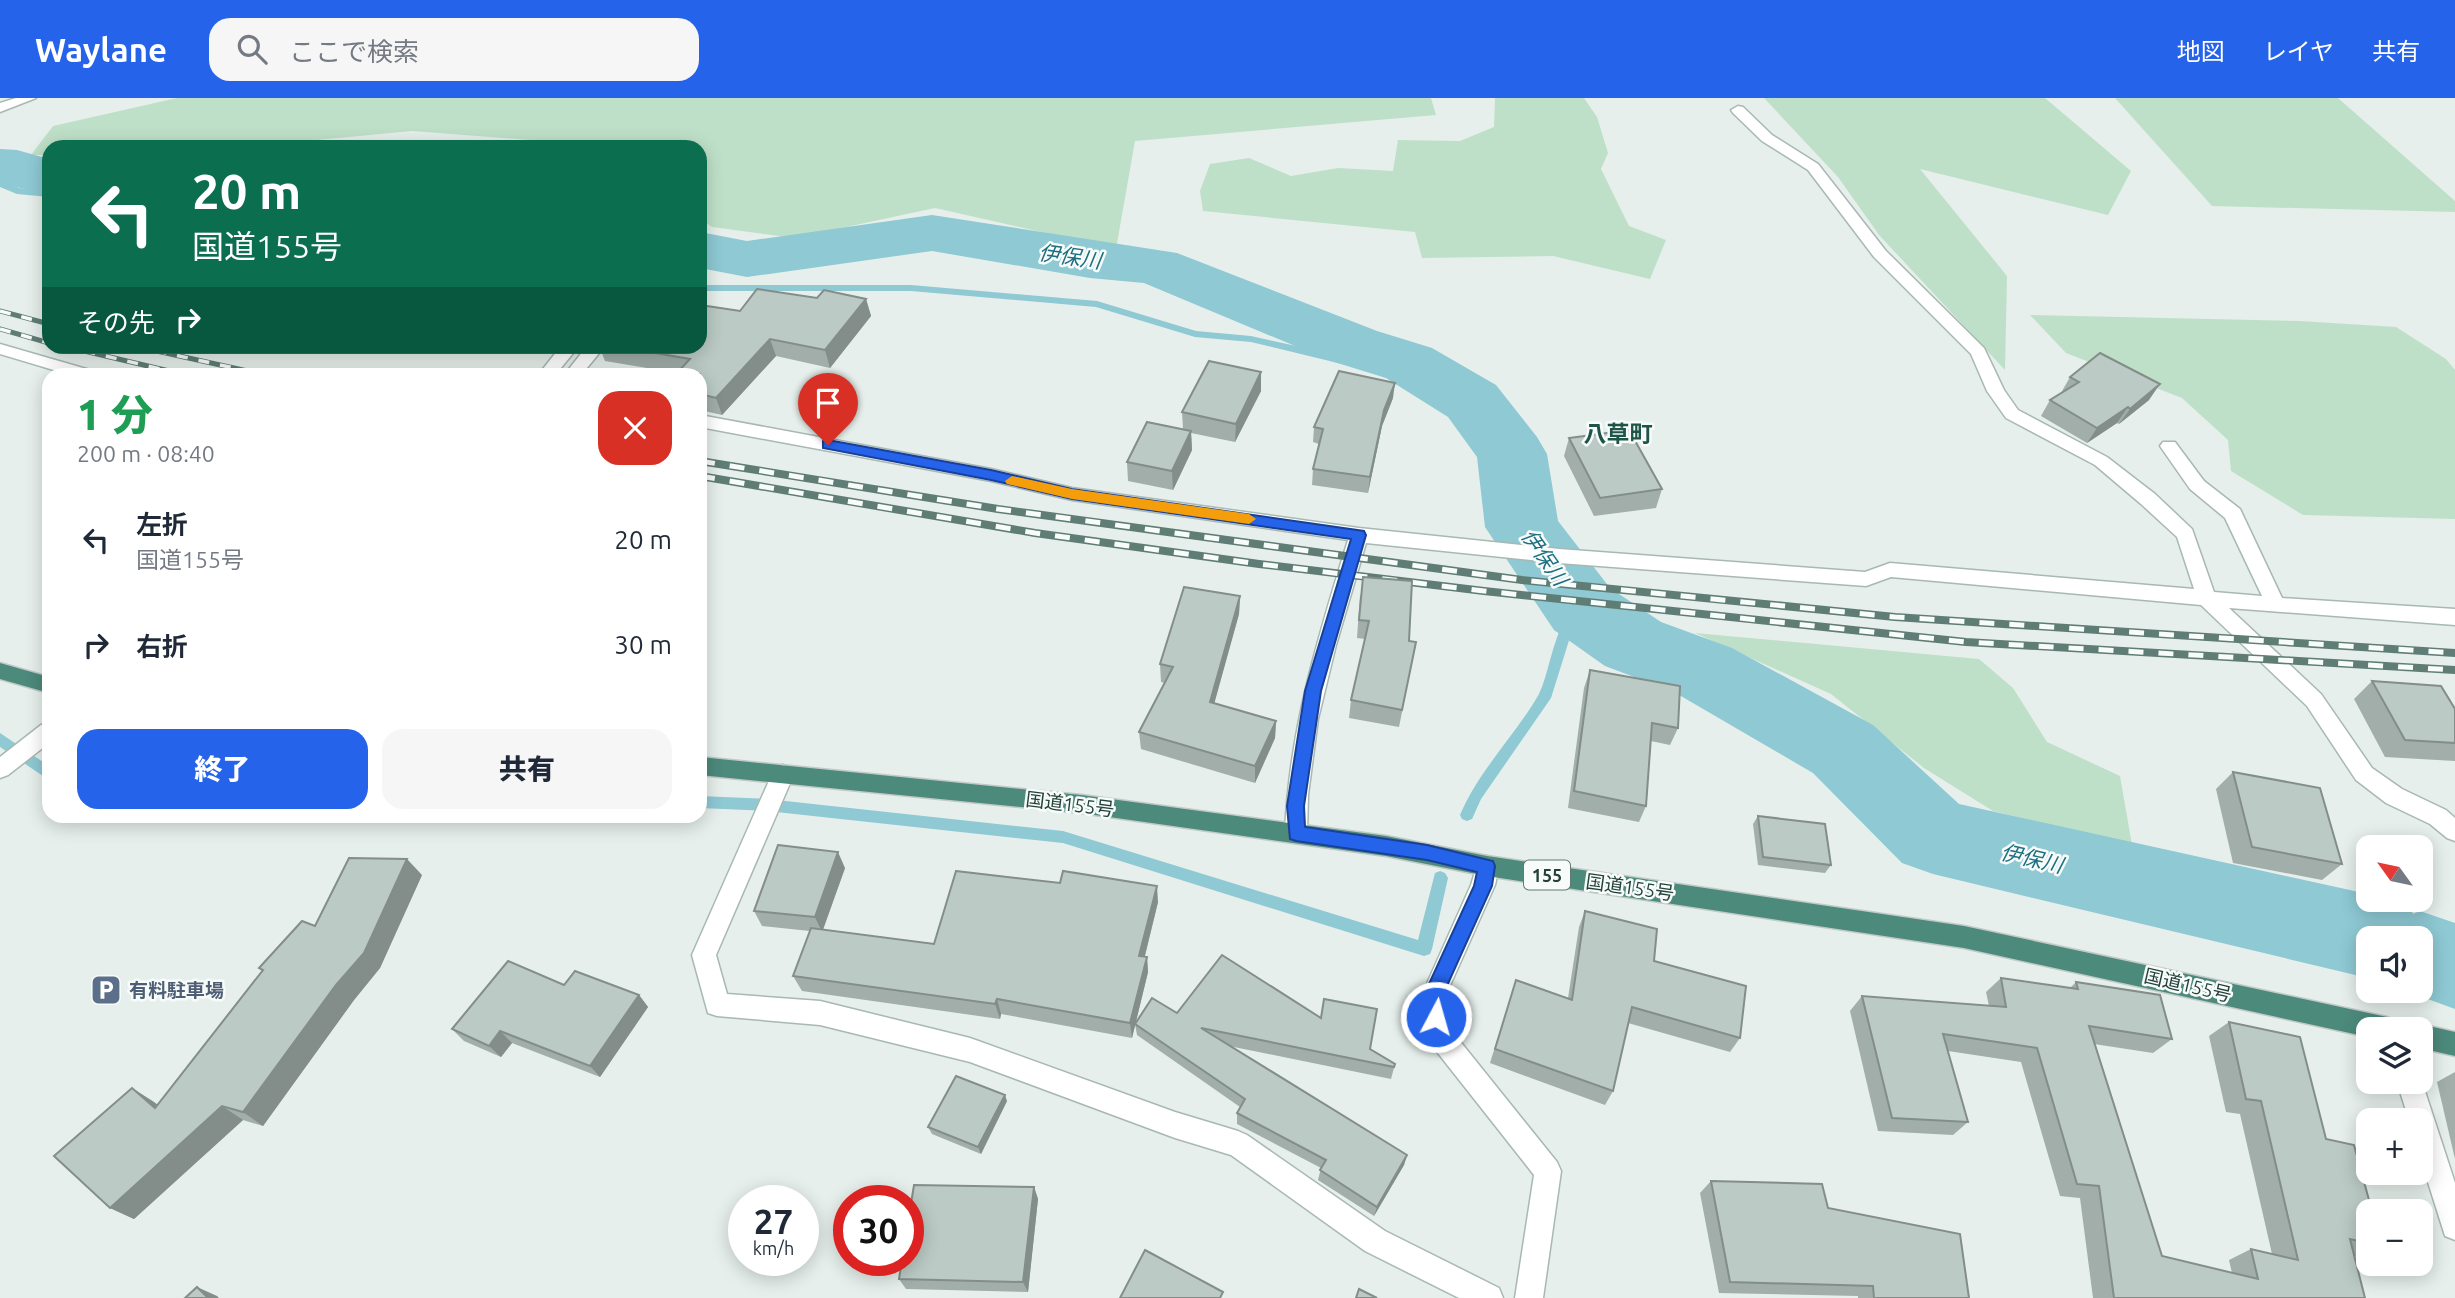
<!DOCTYPE html>
<html lang="ja">
<head>
<meta charset="utf-8">
<style>
  body { margin:0; font-family:Ubuntu,"Noto Sans JP",sans-serif; background:#f6f6f7; color:#1f2937; height:100vh; display:flex; flex-direction:column; font-size:26px; white-space:nowrap }
  * { box-sizing:border-box; margin:0 }
  p { font-size:23px; color:#747a83 }
  .icon { flex:none; width:38px; height:38px; fill:none; stroke:currentColor; stroke-width:2; stroke-linecap:round; stroke-linejoin:round }
  .map { position:relative; flex:1; overflow:hidden }
  .details { position:absolute; left:42px; top:270px; width:665px; height:455px; display:flex; flex-direction:column; background:#fff; border-radius:21px; box-shadow:0 4px 18px #0003 }
  .details>* { flex:none }
  .guide { position:absolute; left:42px; top:42px; width:665px; height:214px; border-radius:21px; box-shadow:0 4px 18px #0003; background:#0b6e4f; color:#fff; overflow:hidden }
  .needle { width:46px; rotate:303deg }
  .tools { position:absolute; left:2356px; top:737px; display:grid; gap:14px }
  .tools a { display:grid; place-items:center; width:77px; height:77px; border-radius:14px; background:#fff; box-shadow:0 4px 18px #0003; font-size:35px }
  .speed { position:absolute; left:728px; top:1087px; display:flex; gap:14px; font-size:35px; font-weight:700; text-align:center }
  .speed>* { display:grid; place-content:center; width:91px; height:91px; border-radius:50%; background:#fff; box-shadow:0 4px 18px #0003; line-height:1 }
  .speed small { font-size:18px; font-weight:400 }
  .speed .limit { border:10px solid #d22; background:#fff; color:#111 }
  .pin { position:absolute; display:grid; place-items:center; width:60px; height:60px; color:#fff; margin:-72px -30px; border-radius:50% 50% 50% 0; rotate:-45deg; box-shadow:0 0 7px #0007 }
  .pin .icon { rotate:45deg }
  .me { position:absolute; width:77px; margin:-38px; rotate:6deg; stroke-linejoin:round; filter:drop-shadow(0 0 5px #0008) }
  .turn { display:flex; align-items:center; gap:24px; height:147px; padding:0 35px; font-size:32px }
  .turn .icon { width:91px; height:91px; stroke-width:2.5 }
  .turn b { display:block; font-size:49px; line-height:60px }
  .then { display:flex; align-items:center; height:66px; padding:0 35px; background:#0003; gap:14px; font-size:26px }
  .round { display:grid; place-items:center; flex:none; width:74px; height:74px; border-radius:21px; background:#f6f6f7 }
  .head { display:flex; align-items:center; justify-content:space-between; height:119px; padding:0 35px }
  h1 { font-size:42px; font-weight:800; line-height:52px; color:#1e9e55 }
  .action { display:flex; gap:14px; margin-top:auto; padding:14px 35px }
  .action a { flex:1; height:80px; border-radius:21px; background:#2563eb; color:#fff; font-size:28px; font-weight:800; line-height:80px; text-align:center }
  .action a+a { background:#f6f6f7; color:#1f2937 }
  ul { padding:0; list-style:none }
  li { display:flex; align-items:center; gap:21px; height:105px; padding:0 35px }
  li div { flex:1 }
  li b { display:block; font-size:26px }
  li em { font-style:normal }
  header { display:flex; align-items:center; gap:42px; box-sizing:border-box; height:98px; padding:0 35px; background:#2563eb; color:#fff }
  header strong { font-size:33px }
  nav { display:flex; gap:38px; margin-inline-start:auto; font-size:24px }
  .search { width:490px; height:63px; background:#f6f6f7; display:flex; align-items:center; gap:18px; box-sizing:border-box; padding:0 24px; border-radius:21px; color:#747a83; font-size:26px }
  .map>svg:first-child { display:block }
  .green { fill:#bfe0c8 }
  .lines { fill:none; stroke-linecap:round; stroke-linejoin:round }
  .stream { fill:#8ec9d4; fill-rule:evenodd }
  .river { fill:#8ec9d4; fill-rule:evenodd }
  .service-casing { stroke:#a8b8b2; stroke-width:3 }
  .pedestrian-casing { stroke:#a8b8b2; stroke-width:3 }
  .minor-casing { stroke:#a8b8b2; stroke-width:3 }
  .trunk-casing { stroke:#c2cac8; stroke-width:3 }
  .service { fill:#fff; fill-rule:evenodd }
  .pedestrian { fill:#fff; fill-rule:evenodd }
  .minor { fill:#fff; fill-rule:evenodd }
  .trunk { fill:#4c8a7c; fill-rule:evenodd }
  .rail-far1-casing { stroke:#5f7d75; stroke-width:5 }
  .rail-casing { stroke:#5f7d75; stroke-width:8 }
  .rail-far1 { stroke:#f7fbf9; stroke-width:3.5; stroke-dasharray:11; stroke-linecap:butt }
  .rail { stroke:#f7fbf9; stroke-width:5; stroke-dasharray:15; stroke-linecap:butt }
  .wall { fill:#a1aea9 }
  .shaded-wall { fill:#838d89 }
  .building { fill:#bbcac4; stroke:#838d89; stroke-width:2 }
  .route { fill:#2563eb; stroke:#184099; stroke-width:2 }
  .slow { fill:#f59e0b }
  .labels { text-anchor:middle; dominant-baseline:central; stroke-width:5; stroke-linejoin:round; paint-order:stroke }
  .shield { fill:#f7fbf9; stroke:#637a73; stroke-width:2 }
  .shield-label { font-size:18px; font-weight:bold; fill:#24423a }
  .street-label { font-size:19px; fill:#24423a; stroke:#f7fbf9 }
  .service-label { font-size:19px; font-weight:bold; fill:#4e5e75; stroke:#f7fbf9; text-anchor:start }
  .water-label { font-size:21px; font-style:italic; fill:#1c6f80; stroke:#f7fbf9 }
  .quarter-label { font-size:23px; font-weight:bold; fill:#1f5548; stroke:#f7fbf9 }
</style>
</head>
<body>
<header>
<strong>Waylane</strong>
<div class="search"><svg class="icon" aria-label="search" viewBox="0 0 24 24"><circle cx="10" cy="10" r="6"/><path d="M15 15l6 6"/></svg>ここで検索</div>
<nav><a>地図</a><a>レイヤ</a><a>共有</a></nav>
</header>
<div class="map">
<svg width="2455" height="1200" viewBox="0 0 2455 1200">
  <rect width="100%" height="100%" fill="#e6efeb"/>
  <g class="green">
    <polygon points="177,0 1431,0 1436,17 1135,43 1116,151 935,110 795,140 712,129 700,121 700,49 588,49 582,46 412,33 243,49 49,49 49,57 31,57 53,28"/>
    <polygon points="1495,0 1584,0 1597,19 1608,55 1601,71 1629,128 1666,142 1650,181 1553,158 1422,160 1415,134 1203,113 1200,93 1210,66 1249,60 1291,78 1338,70 1393,73 1398,42 1460,43 1494,29"/>
    <polygon points="1764,0 2045,0 2131,73 2108,117 1920,71 2007,178 2005,272 1879,137 1838,79"/>
    <polygon points="2115,0 2338,0 2455,103 2455,114 2212,108"/>
    <polygon points="2030,217 2300,223 2396,229 2446,261 2455,272 2455,421 2303,417 2231,373 2228,342 2182,300 2066,255"/>
    <polygon points="1695,535 1979,561 2013,590 2047,644 2120,678 2132,747 1993,713 1924,670 1831,596"/>
  </g>
  <g class="lines">
    <g class="stream">
      <polygon points="0,82 19,90 49,93 49,99 17,96 0,89"/>
      <polygon points="700,187 911,187 1097,203 1196,233 1251,238 1346,259 1352,263 1346,267 1251,244 1195,239 1096,209 911,193 700,193"/>
      <path d="M1582 506 1589 511 1571 536 1551 600 1481 701 1472 721 1467 723 1462 721 1460 717C1479 672 1515 638 1539 596 1551 573 1555 516 1582 506Z"/>
      <polygon points="0,635 49,668 49,682 0,649"/>
      <polygon points="700,698 767,701 1063,733 1418,842 1435,775 1440,773 1445,775 1448,780 1432,851 1430,856 1424,858 1063,745 767,713 700,710"/>
    </g>
    <g class="river">
      <polygon points="0,51 17,52 49,61 49,97 0,85"/>
      <polygon points="932,117 1177,155 1377,233 1432,250 1496,287 1537,339 1547,356 1558,423 1610,490 1661,524 1732,550 1873,627 1959,706 2368,796 2368,802 2387,802 2410,810 2413,816 2420,813 2455,825 2455,911 2403,892 2420,892 2420,840 2368,840 2368,880 1933,776 1902,765 1813,675 1674,594 1605,568 1554,532 1485,429 1477,359 1448,319 1386,280 1331,263 1144,185 1090,180 932,153 747,179 700,170 700,134 747,143"/>
    </g>
    <g class="service-casing">
      <g id="service">
        <polygon points="510,248 532,248 524,253 512,252"/>
        <polygon points="49,624 49,645 8,677 0,680 0,659 41,627"/>
      </g>
    </g>
    <g class="pedestrian-casing">
      <polygon id="pedestrian" points="0,246 90,272 93,276 67,276 0,256"/>
    </g>
    <g class="minor-casing">
      <g id="minor">
        <polygon points="16,0 36,0 0,14 0,5"/>
        <path d="M1738 8 1743 9 1772 37 1818 66 1886 153 1984 250 2004 292 2018 312 2107 359 2155 396 2192 431 2214 494 2262 498 2225 420 2190 391 2160 348 2163 344H2175L2204 383 2240 411 2282 500 2455 511V527L2229 510 2321 596 2372 670 2402 691 2446 712 2455 720V743L2447 740 2430 726 2386 705 2356 682 2307 608 2201 507 1891 479 1866 488 1559 465 1366 445 1336 547 1318 621 1308 697 1307 735 1304 742 1296 745 1288 742 1285 735C1289 633 1318 539 1348 442L1072 402 991 383 700 329V317L991 371 1072 390 1359 430 1559 451 1865 474 1890 465 2194 491 2177 439 2141 406 2095 367 2006 320 1987 293 1971 256 1874 159 1808 72 1762 43 1733 15 1731 12Z"/>
        <polygon points="561,248 579,248 556,276 539,276"/>
        <polygon points="587,248 605,248 582,276 565,276"/>
        <polygon points="783,667 791,670 794,676 716,857 727,896 820,903 970,940 1175,1014 1238,1033 1247,1037 1385,1133 1499,1190 1503,1200 1459,1200 1365,1153 1231,1057 1175,1040 970,964 820,927 717,918 708,915 692,857 772,676 775,670"/>
        <polygon points="1487,758 1495,761 1499,768 1495,787 1444,901 1451,932 1557,1064 1561,1073 1543,1200 1515,1200 1534,1077 1430,945 1426,937 1420,901 1471,787 1479,761"/>
        <polygon points="2420,978 2455,1085 2455,1142 2445,1138 2420,1059 2420,1022 2409,1022 2397,984 2420,984"/>
      </g>
    </g>
    <g class="trunk-casing">
      <g id="trunk">
        <polygon points="0,565 49,579 49,595 0,581"/>
        <polygon points="700,659 1081,697 1386,738 1487,758 1964,828 2387,919 2396,923 2400,931 2368,931 2368,939 1964,850 1487,778 1386,758 1081,715 700,677"/>
        <polygon points="2420,926 2455,934 2455,958 2420,950 2420,931 2411,931"/>
      </g>
    </g>
    <use href="#service" class="service"/>
    <use href="#pedestrian" class="pedestrian"/>
    <use href="#minor" class="minor"/>
    <use href="#trunk" class="trunk"/>
    <g class="rail-far1-casing">
      <g id="rail-far1">
        <polyline points="0,213 49,226"/>
        <polyline points="0,231 49,245"/>
        <polyline points="63,248 182,276"/>
        <polyline points="134,248 261,276"/>
      </g>
    </g>
    <g class="rail-casing">
      <g id="rail">
        <polyline points="700,363 998,411 1522,482 1895,519 2455,555"/>
        <polyline points="700,378 1035,435 1259,466 1484,493 1966,544 2455,572"/>
      </g>
    </g>
    <use href="#rail-far1" class="rail-far1"/>
    <use href="#rail" class="rail"/>
  </g>
  <g class="wall">
    <polygon points="817,200 866,201 871,218 830,270 776,258 722,317 700,312 700,276 677,275 605,263 599,248 700,248 740,213"/>
    <polygon points="1261,274 1261,293 1235,344 1191,335 1192,352 1173,392 1128,383 1127,364 1183,331 1182,314"/>
    <polygon points="2070,279 2149,302 2119,326 2117,325 2087,345 2041,318 2050,302 2061,295"/>
    <polygon points="1393,300 1382,328 1368,395 1312,387 1313,371 1319,346 1313,344 1314,329"/>
    <polygon points="1569,340 1662,391 1656,410 1594,418 1564,358"/>
    <polygon points="1360,497 1409,543 1416,544 1399,629 1349,620 1351,602 1365,541 1357,540"/>
    <polygon points="1240,498 1239,516 1214,605 1276,623 1275,640 1255,685 1141,651 1139,634 1165,585 1161,584 1160,566"/>
    <polygon points="1590,572 1678,630 1670,647 1651,643 1646,708 1639,724 1568,710 1584,590"/>
    <polygon points="2372,583 2455,611 2455,663 2385,659 2354,601"/>
    <polygon points="2233,674 2342,766 2322,782 2233,765 2216,691"/>
    <polygon points="1758,718 1831,767 1825,775 1758,767 1753,726"/>
    <polygon points="845,770 823,832 934,846 1158,804 1145,858 1147,859 1148,874 1132,940 1001,916 1000,921 802,893 793,878 810,833 762,828 754,813"/>
    <polygon points="422,777 380,870 354,902 263,1028 243,1022 134,1121 110,1110 132,990 158,1007 262,873 259,870 315,828"/>
    <polygon points="1585,813 1654,863 1740,940 1730,954 1628,925 1613,993 1605,1007 1490,965 1516,882 1568,900 1579,829"/>
    <polygon points="2001,880 2070,890 2076,884 2172,941 2153,955 2094,946 2162,1158 2232,1175 2229,1162 2251,1151 2272,1156 2240,1016 2226,1014 2209,938 2229,924 2326,1041 2368,1113 2368,1154 2357,1159 2354,1158 2365,1200 2093,1200 2080,1100 2060,1098 2021,964 1948,953 1968,1024 1953,1037 1878,1033 1850,913 1862,898 1989,908 1986,894"/>
    <polygon points="564,887 639,897 648,909 600,979 512,945 501,959 464,943 452,931"/>
    <polygon points="1177,915 1370,951 1395,966 1391,981 1229,948 1407,1057 1404,1067 1374,1118 1318,1082 1321,1070 1237,1026 1237,1015 1240,1009 1137,937 1135,926"/>
    <polygon points="2455,974 2455,1061 2437,984"/>
    <polygon points="1007,1003 981,1056 932,1036 928,1029"/>
    <polygon points="1711,1083 1828,1110 1969,1200 1858,1200 1858,1198 1719,1195 1700,1095"/>
    <polygon points="1034,1089 1038,1101 1028,1194 906,1191 899,1181"/>
  </g>
  <g class="shaded-wall">
    <polygon points="866,201 871,218 830,270 825,252"/>
    <polygon points="770,241 776,258 722,317 716,300"/>
    <polygon points="1261,274 1261,293 1235,344 1236,326"/>
    <polygon points="1395,285 1393,300 1382,328 1368,395 1370,379 1384,312"/>
    <polygon points="2160,286 2149,302 2119,326 2130,311"/>
    <polygon points="2128,309 2117,325 2087,345 2097,330"/>
    <polygon points="1191,333 1192,352 1173,392 1172,373"/>
    <polygon points="1240,498 1239,516 1210,621 1210,604"/>
    <polygon points="1276,623 1275,640 1255,685 1255,668"/>
    <polygon points="838,754 845,770 822,834 815,819"/>
    <polygon points="407,761 422,777 380,870 354,902 263,1028 243,1014"/>
    <polygon points="1157,788 1158,804 1141,873 1139,858"/>
    <polygon points="1147,859 1148,874 1132,940 1130,925"/>
    <polygon points="639,897 648,909 600,979 590,968"/>
    <polygon points="997,901 1001,916 1000,921 995,906"/>
    <polygon points="500,933 512,945 501,959 489,948"/>
    <polygon points="132,990 154,1004 177,1023 155,1010"/>
    <polygon points="1005,997 1007,1003 981,1056 978,1049"/>
    <polygon points="222,1008 243,1022 134,1121 110,1110"/>
    <polygon points="1407,1057 1404,1067 1374,1118 1377,1109"/>
    <polygon points="1034,1089 1038,1101 1028,1194 1023,1184"/>
    <polygon points="197,1189 217,1198 219,1200 208,1200"/>
  </g>
  <g class="building">
    <polygon points="757,191 817,200 824,192 866,201 825,252 770,241 716,300 700,296 700,276 676,276 690,261 615,248 700,248 700,207 740,213"/>
    <polygon points="2100,255 2160,286 2130,311 2128,309 2097,330 2050,302 2079,284 2070,279"/>
    <polygon points="1209,263 1261,274 1236,326 1182,314"/>
    <polygon points="1339,273 1395,285 1384,312 1370,379 1313,371 1323,331 1314,329"/>
    <polygon points="1147,324 1191,333 1172,373 1127,364"/>
    <polygon points="1629,332 1662,391 1600,400 1569,340"/>
    <polygon points="1363,479 1412,483 1409,543 1416,544 1402,612 1351,602 1369,523 1359,522"/>
    <polygon points="1184,489 1240,498 1210,604 1276,623 1255,668 1139,634 1173,569 1160,566"/>
    <polygon points="1590,572 1680,588 1678,630 1652,625 1646,708 1574,693"/>
    <polygon points="2372,583 2441,588 2455,611 2455,645 2405,642"/>
    <polygon points="2233,674 2320,690 2342,766 2252,749"/>
    <polygon points="1758,718 1825,726 1831,767 1763,759"/>
    <polygon points="778,747 838,754 815,819 754,813"/>
    <polygon points="349,760 407,761 364,855 336,887 243,1014 222,1008 110,1110 54,1058 132,990 155,1010 263,872 259,870 302,823 315,828"/>
    <polygon points="956,773 1060,785 1063,773 1157,788 1139,858 1147,859 1130,925 997,901 995,906 793,878 811,830 934,846"/>
    <polygon points="1585,813 1657,831 1654,863 1746,888 1740,940 1632,909 1613,993 1495,951 1516,882 1572,902"/>
    <polygon points="1222,857 1321,920 1324,901 1377,911 1370,951 1395,966 1394,969 1201,930 1407,1057 1377,1109 1320,1072 1326,1062 1237,1015 1245,1001 1135,926 1152,900 1177,915"/>
    <polygon points="508,863 564,887 575,873 639,897 590,968 500,933 489,948 452,931"/>
    <polygon points="2001,880 2078,891 2076,884 2160,897 2172,941 2089,928 2162,1158 2258,1181 2251,1151 2298,1162 2261,1003 2246,1001 2229,924 2300,939 2326,1041 2354,1047 2372,1113 2368,1113 2368,1145 2350,1141 2365,1200 2114,1200 2099,1088 2077,1086 2037,950 1943,936 1968,1024 1892,1020 1862,898 2006,909"/>
    <polygon points="956,978 1005,997 978,1049 928,1029"/>
    <polygon points="1711,1083 1822,1086 1828,1110 1960,1136 1969,1200 1874,1200 1873,1188 1730,1184"/>
    <polygon points="914,1087 1034,1089 1023,1184 899,1181 902,1162 908,1162 908,1124"/>
    <polygon points="1145,1152 1223,1194 1220,1200 1120,1200"/>
    <polygon points="197,1189 208,1200 185,1200"/>
    <polygon points="1359,1191 1377,1200 1356,1200"/>
  </g>
  <polygon class="route" points="828,342 991,372 1072,391 1364,433 1366,437 1321,593 1304,708 1305,729 1427,747 1493,763 1495,768 1492,788 1441,901 1445,919 1442,926 1436,928 1429,926 1422,901 1474,788 1477,774 1427,762 1296,743 1290,741 1287,708 1305,593 1351,441 1072,401 991,382 823,350 823,343"/>
  <polygon class="slow" points="1012,378 1072,391 1249,416 1256,421 1249,426 1072,401 1007,386 1005,383"/>
  <defs>
    <g id="parking-square" transform="scale(1.575)"><rect x="-9" y="-9" width="18" height="18" rx="4" fill="#5c6f8a" stroke="#f7fbf9"/><path d="M-3.5-5.5H1a3.5 3.5 0 0 1 0 7H-1V5.5H-3.5ZM-1-3.4V-.6H.8a1.4 1.4 0 0 0 0-2.8Z" fill="#fff"/></g>
  </defs>
  <g fill-rule="evenodd">
    <use href="#parking-square" x="106" y="892"/>
  </g>
  <g class="labels">
    <rect class="shield" x="1524" y="762.5" width="46" height="29" rx="5"/>
    <g class="shield-label">
      <text x="1547" y="777">155</text>
    </g>
    <g class="street-label">
      <text transform="translate(1070 706) rotate(7)">国道155号</text>
      <text transform="translate(1630 789) rotate(8)">国道155号</text>
      <text transform="translate(2188 887) rotate(13)">国道155号</text>
    </g>
    <g class="service-label">
      <text x="129" y="892">有料駐車場</text>
    </g>
    <g class="water-label">
      <text transform="translate(1070 158) rotate(8)">伊保川</text>
      <text transform="translate(1545 459) rotate(55)">伊保川</text>
      <text transform="translate(2032 760) rotate(13)">伊保川</text>
    </g>
    <g class="quarter-label">
      <text x="1618" y="335">八草町</text>
    </g>
  </g>
</svg>
<div class="tools">
<a><svg class="needle" viewBox="-14 -14 28 28"><path d="M0-13l5 13h-10z" fill="#e53935"/><path d="M0 13l5-13h-10z" fill="#747a83"/></svg></a>
<a><svg class="icon" aria-label="sound" viewBox="0 0 24 24"><path d="M4 9h4l5-4v14l-5-4H4zM17 9q2 3 0 6"/></svg></a>
<a><svg class="icon" aria-label="layers" viewBox="0 0 24 24"><path d="M12 4l9 5-9 5-9-5zM3 14l9 5 9-5"/></svg></a>
<a>+</a>
<a>−</a>
</div>
<div class="speed"><div>27<small>km/h</small></div><div class="limit">30</div></div>
<div class="pin" style="left:828px;top:347px;background:#d93025"><svg class="icon" aria-label="arrive" viewBox="0 0 24 24"><path d="M6 21V4h12l-3 4 3 4H6"/></svg></div>
<svg class="me" style="left:1436px;top:919px" viewBox="-20 -20 40 40"><circle r="17" fill="#2563eb" stroke="#fff" stroke-width="3"/><path d="M0-11L8 9 0 5-8 9z" fill="#fff"/></svg>
<div class="guide">
<div class="turn"><svg class="icon" aria-label="left" viewBox="0 0 24 24"><path d="M17 20v-9H6M10 6l-5 5 5 5"/></svg><div><b>20 m</b>国道155号</div></div>
<div class="then">その先<svg class="icon" aria-label="right" viewBox="0 0 24 24"><path d="M7 20v-9h11M14 6l5 5-5 5"/></svg></div>
</div>
<section class="details">
<div class="head"><div><h1>1 分</h1><p>200 m · 08:40</p></div><a class="round" style="background:#d93025;color:#fff"><svg class="icon" aria-label="close" viewBox="0 0 24 24"><path d="M6 6l12 12M18 6L6 18"/></svg></a></div>
<ul>
<li><svg class="icon" aria-label="left" viewBox="0 0 24 24"><path d="M17 20v-9H6M10 6l-5 5 5 5"/></svg><div><b>左折</b><p>国道155号</p></div><em>20 m</em></li>
<li><svg class="icon" aria-label="right" viewBox="0 0 24 24"><path d="M7 20v-9h11M14 6l5 5-5 5"/></svg><div><b>右折</b></div><em>30 m</em></li>
</ul>
<div class="action"><a>終了</a><a>共有</a></div>
</section>
</div>
</body>
</html>
